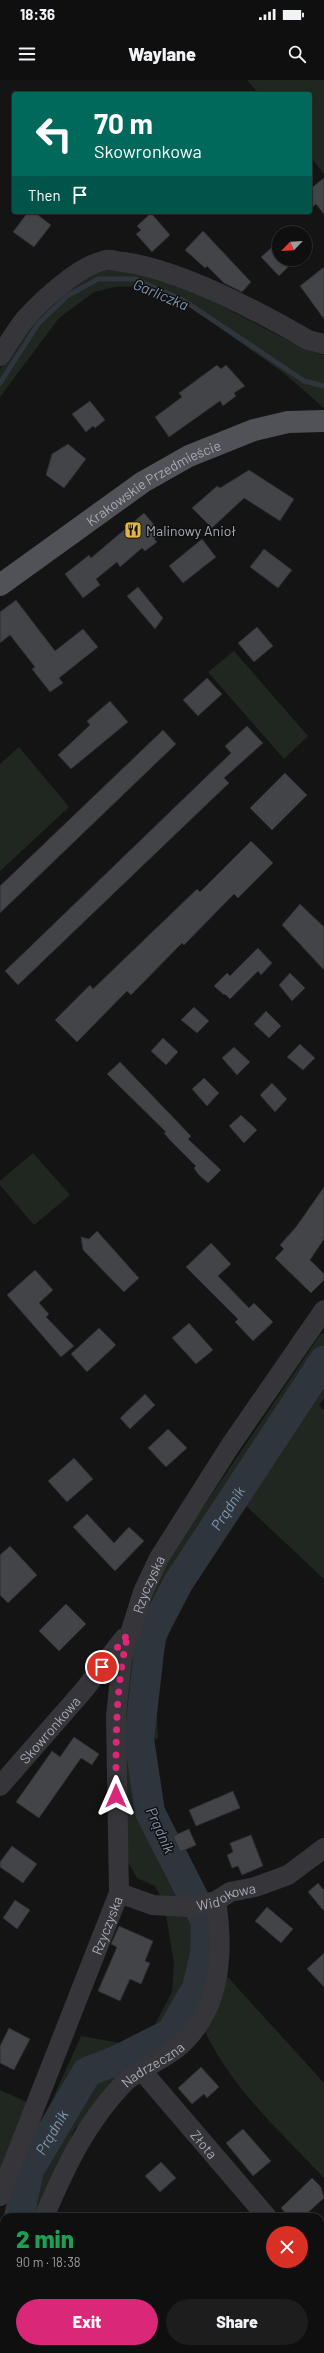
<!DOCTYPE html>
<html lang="en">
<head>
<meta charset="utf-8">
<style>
  body { margin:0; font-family:Barlow,sans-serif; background:#1d1d1e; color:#f1f3f6; height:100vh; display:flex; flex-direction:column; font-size:15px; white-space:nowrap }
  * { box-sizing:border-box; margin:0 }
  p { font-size:13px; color:#9b9c9f }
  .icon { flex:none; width:22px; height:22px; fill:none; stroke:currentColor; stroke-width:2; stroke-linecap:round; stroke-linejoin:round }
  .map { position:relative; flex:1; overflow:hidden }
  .drawer { position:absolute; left:0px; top:2133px; width:324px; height:140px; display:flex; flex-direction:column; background:#0f0f10; border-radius:12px 12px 0 0; box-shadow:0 1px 3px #0004,0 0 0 1px #2f2f30 }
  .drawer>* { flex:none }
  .top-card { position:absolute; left:12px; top:12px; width:300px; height:122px; border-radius:4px; box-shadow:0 1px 3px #0004,0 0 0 1px #2f2f30; background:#00695c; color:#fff; overflow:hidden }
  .needle { width:26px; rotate:245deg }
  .controls { position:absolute; left:272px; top:146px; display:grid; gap:8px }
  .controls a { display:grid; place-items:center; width:40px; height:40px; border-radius:50%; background:#0f0f10; box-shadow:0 1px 3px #0004,0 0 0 1px #2f2f30; font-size:20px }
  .pin { position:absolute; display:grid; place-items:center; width:34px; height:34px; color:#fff; margin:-17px; border:2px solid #fff; border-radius:50%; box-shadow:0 1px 4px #0007 }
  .me { position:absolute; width:44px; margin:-22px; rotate:0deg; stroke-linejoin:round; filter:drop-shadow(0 0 3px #0008) }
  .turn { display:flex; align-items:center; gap:14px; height:84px; padding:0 16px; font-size:18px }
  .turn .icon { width:52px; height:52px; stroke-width:2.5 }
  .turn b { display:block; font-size:28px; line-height:34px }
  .then { display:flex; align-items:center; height:38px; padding:0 16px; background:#0003; gap:8px; font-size:15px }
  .round { display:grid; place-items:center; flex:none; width:42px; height:42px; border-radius:21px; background:#1d1d1e }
  .overview { display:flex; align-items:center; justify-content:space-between; height:68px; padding:0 16px }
  h1 { font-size:24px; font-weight:800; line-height:30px; color:#1e9e55 }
  .cta { display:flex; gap:8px; margin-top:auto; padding:8px 16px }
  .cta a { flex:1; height:46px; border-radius:24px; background:#db2777; color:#fff; font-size:16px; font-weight:800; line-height:46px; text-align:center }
  .cta a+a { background:#1d1d1e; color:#f1f3f6 }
  .status { display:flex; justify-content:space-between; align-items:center; height:28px; padding:0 20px; background:#0f0f10; direction:ltr }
  .status svg { height:11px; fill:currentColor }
  header { display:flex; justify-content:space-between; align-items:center; height:52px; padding:0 16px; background:#0f0f10; font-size:18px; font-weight:800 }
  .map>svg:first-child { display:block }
  .green { fill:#202721 }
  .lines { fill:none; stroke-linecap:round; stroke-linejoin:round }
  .stream { stroke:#2e353d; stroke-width:5 }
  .river { stroke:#2e353d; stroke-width:30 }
  .building { fill:#434448; stroke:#2e2e31 }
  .minor { stroke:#35353a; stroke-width:20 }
  .major { stroke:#515258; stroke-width:22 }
  .route { stroke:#db2777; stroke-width:7; stroke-dasharray:0 12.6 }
  .labels { text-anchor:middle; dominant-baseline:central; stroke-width:3; stroke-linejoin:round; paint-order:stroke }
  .street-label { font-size:14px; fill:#a6aab4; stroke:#0f0f10 }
  .poi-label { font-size:14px; fill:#a6aab4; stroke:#0f0f10; text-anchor:start }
  .water-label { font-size:15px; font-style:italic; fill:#8095ad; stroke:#0f0f10 }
</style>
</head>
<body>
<div class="status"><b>18:36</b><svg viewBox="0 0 49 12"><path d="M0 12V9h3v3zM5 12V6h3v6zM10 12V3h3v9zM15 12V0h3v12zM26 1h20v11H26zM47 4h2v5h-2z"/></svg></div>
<header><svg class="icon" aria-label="menu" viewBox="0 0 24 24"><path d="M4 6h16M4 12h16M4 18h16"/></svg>Waylane<svg class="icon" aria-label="search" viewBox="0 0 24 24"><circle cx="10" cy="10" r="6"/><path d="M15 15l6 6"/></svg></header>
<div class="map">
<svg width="324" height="2273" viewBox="0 0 324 2273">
  <rect width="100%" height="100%" fill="#141415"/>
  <g class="green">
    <polygon points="247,0 324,0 324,94 310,76 310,14 259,14"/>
    <polygon points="108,186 179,204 305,269 324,275 324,328 285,294 189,226 144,206 115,207 94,212 59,238 0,317 0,289 31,241 57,215"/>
    <polygon points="234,571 308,656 284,679 208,592"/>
    <polygon points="19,667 69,727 0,791 0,684"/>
    <polygon points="33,1073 70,1115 34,1145 0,1105 0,1101"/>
    <polygon points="324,1253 324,1318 319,1325 324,1330 324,1499 245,1425 176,1532 166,1562 156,1612 158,1658 151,1661 151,1698 197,1859 197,1910 187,1943 162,1973 119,2000 74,2050 40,2137 7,2137 16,2100 81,1956 120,1963 152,1950 172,1912 174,1883 164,1823 155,1806 137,1798 127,1780 123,1639 135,1558 153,1501 320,1255"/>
    <path d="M225 1894 324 2003V2098C281 2052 229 2006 203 1947Z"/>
    <polygon points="0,2010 29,2023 0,2091"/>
    <path d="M4 2150V2236C1 2207 0 2178 4 2150Z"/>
    <polygon points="324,2206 324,2273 292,2273 288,2269 320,2269 320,2209"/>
  </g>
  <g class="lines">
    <polyline class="stream" points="0,303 38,244 67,216 98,199 135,199 183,220 304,301 324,306"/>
    <g class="river">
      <path id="s1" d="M19 2137 29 2090 87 1992 118 1980 171 1953 197 1908 205 1875 206 1842 150 1732 139 1659 151 1555 178 1503 324 1281"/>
      <polyline points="26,2269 27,2273"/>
    </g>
  </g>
  <g class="building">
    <polygon points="324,98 324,134 316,124 310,129 310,109"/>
    <polygon points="28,132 34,132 51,145 34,167 13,152"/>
    <polygon points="151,133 170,155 152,172 136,154 141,150 137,146"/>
    <polygon points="203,151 251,202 242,212 224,203 207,186 205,188 185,170"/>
    <polygon points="279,161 279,179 296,179 279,196 261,177"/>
    <polygon points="324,187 324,239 300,206"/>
    <polygon points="217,285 221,289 226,285 245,306 234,313 236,316 223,326 220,321 169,357 155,337 182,317 179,313"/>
    <polygon points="90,321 105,340 95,348 93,346 86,352 72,334"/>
    <polygon points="68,364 86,379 64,408 46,395 52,374"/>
    <polygon points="249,390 294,419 280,441 244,418 212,448 192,428 217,406 220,408"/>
    <polygon points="144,433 161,453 154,459 157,462 145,471 142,468 120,487 117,482 96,499 100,505 83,518 65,494 89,475 91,478"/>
    <polygon points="202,459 216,477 183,503 169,486"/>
    <polygon points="264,469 292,490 278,508 250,487"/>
    <polygon points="138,507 163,538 155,549 127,516"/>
    <polygon points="16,520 55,571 83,549 98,567 59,598 63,603 50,612 32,589 35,587 10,555 0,563 0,532"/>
    <polygon points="257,547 273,566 254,582 238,563"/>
    <polygon points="207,598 222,614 198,636 183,620"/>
    <polygon points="110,621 128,642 71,689 58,675 90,645 87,641"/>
    <polygon points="247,646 263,663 224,698 229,703 18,905 5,891 231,673 225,666"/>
    <polygon points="163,650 176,664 0,833 0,806"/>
    <polygon points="285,693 307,715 272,750 250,728"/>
    <polygon points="251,761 273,783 238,818 234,814 184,865 182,863 131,915 127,911 77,962 55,940 90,905 93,909 197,809 200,812"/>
    <polygon points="300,824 324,847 324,890 282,845"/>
    <polygon points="258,868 272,883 261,895 258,891 230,919 225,914 224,915 214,906 227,893 230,896"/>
    <polygon points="290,893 305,908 292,921 279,905"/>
    <polygon points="194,927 209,941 197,953 181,940"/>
    <polygon points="266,931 281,946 269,958 254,944"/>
    <polygon points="163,958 178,972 166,985 151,971"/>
    <polygon points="300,964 315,978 303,990 287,977"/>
    <polygon points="234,967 250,982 237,995 222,978"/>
    <polygon points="120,982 191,1056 188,1059 221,1090 208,1103 198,1094 194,1088 196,1086 169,1059 164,1053 166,1052 107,994"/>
    <polygon points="204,998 219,1013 207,1026 192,1009"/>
    <polygon points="272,1003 287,1019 275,1032 260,1015"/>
    <polygon points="241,1035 257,1050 244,1063 229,1046"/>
    <polygon points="324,1107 324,1159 310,1180 324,1194 324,1200 311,1213 275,1178 284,1169 280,1165 296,1147"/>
    <polygon points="97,1151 139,1198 124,1212 83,1170 81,1157 89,1159"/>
    <polygon points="211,1163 231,1184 218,1196 249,1228 254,1223 273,1242 253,1261 235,1242 238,1239 186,1187"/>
    <polygon points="35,1190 53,1210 39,1223 49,1234 46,1237 74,1266 61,1277 7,1215"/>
    <polygon points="189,1243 213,1270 196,1284 172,1258"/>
    <polygon points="99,1248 116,1265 87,1292 71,1274"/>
    <polygon points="145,1314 155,1325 130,1349 120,1338"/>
    <polygon points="168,1349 187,1368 166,1387 148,1368"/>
    <polygon points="74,1378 93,1399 67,1422 48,1401"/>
    <polygon points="87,1434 114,1463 129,1447 144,1461 115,1491 73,1447"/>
    <polygon points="10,1466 37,1495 8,1523 0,1515 0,1475"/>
    <polygon points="66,1524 86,1544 59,1571 39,1551"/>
    <polygon points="74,1657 99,1674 92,1685 81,1678 39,1738 16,1722 52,1671 60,1677"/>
    <polygon points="233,1711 240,1728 196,1746 189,1730"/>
    <polygon points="189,1749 196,1765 180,1772 173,1756"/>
    <polygon points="251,1755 263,1786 242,1795 238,1786 232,1788 227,1775 233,1772 230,1763"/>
    <polygon points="12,1766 37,1784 23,1803 0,1787 0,1782"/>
    <polygon points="318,1803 324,1810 324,1831 308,1812"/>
    <polygon points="15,1820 30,1830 17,1849 3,1838"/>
    <polygon points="267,1827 293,1849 281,1863 255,1841"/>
    <polygon points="119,1846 153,1861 145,1881 150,1883 141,1904 130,1899 120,1921 98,1911 117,1867 111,1864"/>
    <polygon points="324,1873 324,1907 307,1889"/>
    <polygon points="9,1948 30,1959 14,1990 0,1983 0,1966"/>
    <polygon points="201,1987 219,2007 207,2018 204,2014 192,2024 178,2008"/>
    <polygon points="243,2049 271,2081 253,2096 226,2063"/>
    <polygon points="161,2082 176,2098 160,2112 145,2096"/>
    <polygon points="312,2098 321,2107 324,2118 303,2137 289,2137 281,2128"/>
  </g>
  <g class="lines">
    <g class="minor">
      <path d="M0 276C8 264 16 250 26 238 43 219 80 185 106 180 111 179 119 182 124 182 181 190 258 231 308 260L324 264"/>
      <path id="s2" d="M0 1706 84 1610 124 1558"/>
      <path id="s3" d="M119 1813 153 1825 188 1827 216 1821 230 1812 255 1807 288 1795 324 1768"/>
      <path id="s4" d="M142 1991 267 2137"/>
      <path id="s5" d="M0 2116 119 1813 116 1636 122 1579 143 1512 159 1478 230 1366 324 1230"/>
      <path id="s6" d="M44 2137C65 2088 85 2044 123 2004 140 1987 166 1980 183 1963 222 1925 224 1871 216 1821"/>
      <polyline points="43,2269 44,2273"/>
    </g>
    <path class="major" id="s7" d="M0 505 143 402 189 376 254 350 288 342 324 341"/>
  </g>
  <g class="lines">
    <path class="route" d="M102 1587 128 1554C115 1607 116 1661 116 1716"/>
  </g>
  <defs>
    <g id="restaurant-square" transform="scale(0.9)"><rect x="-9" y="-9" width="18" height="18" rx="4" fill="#e2b63f" stroke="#0f0f10"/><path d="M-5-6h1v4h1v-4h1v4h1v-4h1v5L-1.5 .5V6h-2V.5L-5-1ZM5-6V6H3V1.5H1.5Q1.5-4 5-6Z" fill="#111"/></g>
  </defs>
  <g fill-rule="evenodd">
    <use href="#restaurant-square" x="133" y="450"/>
  </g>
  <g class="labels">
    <g class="street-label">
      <text stroke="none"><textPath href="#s7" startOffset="185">Krakowskie Przedmieście</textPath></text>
      <text stroke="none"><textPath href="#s5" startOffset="639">Rzyczyska</textPath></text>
      <text stroke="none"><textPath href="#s2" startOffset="75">Skowronkowa</textPath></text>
      <text stroke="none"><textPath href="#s3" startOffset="111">Widokowa</textPath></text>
      <text stroke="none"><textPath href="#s5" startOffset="291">Rzyczyska</textPath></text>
      <text stroke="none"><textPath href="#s6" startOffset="191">Nadrzeczna</textPath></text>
      <text stroke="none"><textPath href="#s4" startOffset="96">Złota</textPath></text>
    </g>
    <g class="poi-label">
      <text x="146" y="450">Malinowy Anioł</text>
    </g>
    <g class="water-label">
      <text transform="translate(161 214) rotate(23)">Garliczka</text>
      <text stroke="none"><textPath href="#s1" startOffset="824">Prądnik</textPath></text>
      <text transform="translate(161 1750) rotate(66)">Prądnik</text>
      <text stroke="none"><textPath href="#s1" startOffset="92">Prądnik</textPath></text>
    </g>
  </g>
</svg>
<div class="controls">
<a><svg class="needle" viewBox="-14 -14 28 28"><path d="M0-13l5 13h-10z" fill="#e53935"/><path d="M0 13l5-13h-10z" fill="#9b9c9f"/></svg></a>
</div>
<div class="pin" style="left:102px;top:1587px;background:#d93025"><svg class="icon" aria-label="arrive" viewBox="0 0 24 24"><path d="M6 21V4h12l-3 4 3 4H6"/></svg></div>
<svg class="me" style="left:116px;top:1716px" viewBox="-20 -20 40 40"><path d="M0-17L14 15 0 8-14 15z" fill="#db2777" stroke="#fff" stroke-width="4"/></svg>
<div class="top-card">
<div class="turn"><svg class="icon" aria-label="left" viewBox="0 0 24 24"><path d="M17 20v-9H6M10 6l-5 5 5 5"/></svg><div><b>70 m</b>Skowronkowa</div></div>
<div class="then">Then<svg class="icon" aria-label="arrive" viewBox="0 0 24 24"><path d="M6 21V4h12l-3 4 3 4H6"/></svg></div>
</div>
<section class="drawer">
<div class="overview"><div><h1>2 min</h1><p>90 m · 18:38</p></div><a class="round" style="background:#d93025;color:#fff"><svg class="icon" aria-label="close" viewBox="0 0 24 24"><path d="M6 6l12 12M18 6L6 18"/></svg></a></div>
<div class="cta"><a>Exit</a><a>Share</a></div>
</section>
</div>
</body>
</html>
